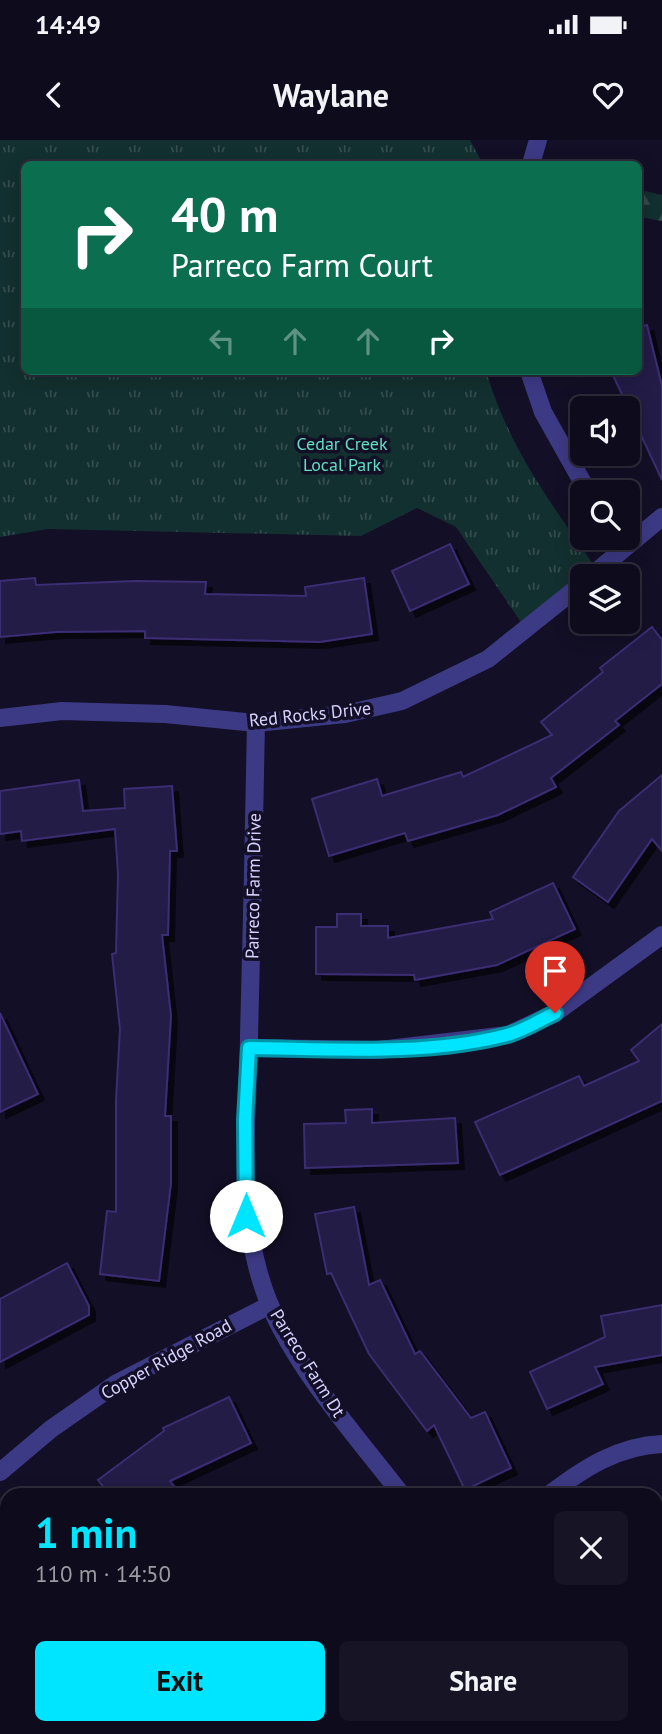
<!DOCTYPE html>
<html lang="en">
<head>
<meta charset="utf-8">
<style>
  body { margin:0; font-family:"PT Sans",sans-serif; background:#171425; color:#f1f3f6; height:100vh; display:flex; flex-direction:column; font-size:26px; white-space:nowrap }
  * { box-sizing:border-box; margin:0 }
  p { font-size:23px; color:#9b9ba3 }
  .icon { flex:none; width:38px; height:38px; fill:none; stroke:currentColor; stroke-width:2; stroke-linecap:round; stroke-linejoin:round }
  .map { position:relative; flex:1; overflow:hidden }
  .sheet { position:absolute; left:0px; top:1348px; width:663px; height:247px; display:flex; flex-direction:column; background:#0e0b1c; border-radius:21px 21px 0 0; box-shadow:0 4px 18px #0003,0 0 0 2px #2e2b3b }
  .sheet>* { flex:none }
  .guide { position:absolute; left:21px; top:21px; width:621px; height:214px; border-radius:10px; box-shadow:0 4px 18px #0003,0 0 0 2px #2e2b3b; background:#0b6e4f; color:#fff; overflow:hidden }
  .controls { position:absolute; left:570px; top:256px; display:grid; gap:14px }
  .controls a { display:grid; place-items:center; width:70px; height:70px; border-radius:10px; background:#0e0b1c; box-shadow:0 4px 18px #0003,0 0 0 2px #2e2b3b; font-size:35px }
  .pin { position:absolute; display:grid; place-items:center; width:60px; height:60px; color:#fff; margin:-72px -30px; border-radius:50% 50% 50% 0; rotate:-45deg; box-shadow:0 0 7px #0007 }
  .pin .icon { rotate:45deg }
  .me { position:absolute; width:77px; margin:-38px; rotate:0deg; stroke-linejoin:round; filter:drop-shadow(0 0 5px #0008) }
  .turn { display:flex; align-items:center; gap:24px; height:147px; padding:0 35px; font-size:32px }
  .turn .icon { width:91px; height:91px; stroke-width:2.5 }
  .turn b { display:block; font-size:49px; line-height:60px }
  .lanes { display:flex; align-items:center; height:66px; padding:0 35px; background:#0003; justify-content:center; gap:35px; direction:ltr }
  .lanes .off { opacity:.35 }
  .round { display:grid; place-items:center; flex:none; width:74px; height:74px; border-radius:10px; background:#171425 }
  .head { display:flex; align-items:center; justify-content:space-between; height:119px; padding:0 35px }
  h1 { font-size:42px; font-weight:700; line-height:52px; color:#00e5ff }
  .cta { display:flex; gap:14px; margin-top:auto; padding:14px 35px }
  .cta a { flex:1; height:80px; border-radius:10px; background:#00e5ff; color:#111; font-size:28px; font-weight:700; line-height:80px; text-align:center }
  .cta a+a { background:#171425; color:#f1f3f6 }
  .status { display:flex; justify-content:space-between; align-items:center; height:49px; padding:0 35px; background:#0e0b1c; direction:ltr }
  .status svg { height:19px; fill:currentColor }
  header { display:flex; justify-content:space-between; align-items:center; height:91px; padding:0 35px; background:#0e0b1c; font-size:32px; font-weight:700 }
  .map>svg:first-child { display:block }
  .forest { fill:url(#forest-firs) }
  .park { fill:url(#park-tufts) }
  .building { fill:#241b47; stroke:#3b2d73; stroke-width:2; filter:url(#shadow) }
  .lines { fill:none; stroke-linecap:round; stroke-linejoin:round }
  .street { stroke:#3d3a85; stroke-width:18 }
  .route-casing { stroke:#0095a6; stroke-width:18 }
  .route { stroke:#00e5ff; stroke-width:12 }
  .labels { text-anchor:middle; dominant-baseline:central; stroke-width:7; stroke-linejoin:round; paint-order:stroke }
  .park-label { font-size:18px; fill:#5fe0c0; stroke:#130f26 }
  .street-label { font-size:18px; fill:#d9d4ff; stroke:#130f26 }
</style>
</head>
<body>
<div class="status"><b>14:49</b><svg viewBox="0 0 49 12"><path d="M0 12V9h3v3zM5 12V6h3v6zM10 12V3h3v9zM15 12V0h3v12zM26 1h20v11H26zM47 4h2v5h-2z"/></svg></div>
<header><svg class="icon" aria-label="back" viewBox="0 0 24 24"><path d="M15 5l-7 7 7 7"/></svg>Waylane<svg class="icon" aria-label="heart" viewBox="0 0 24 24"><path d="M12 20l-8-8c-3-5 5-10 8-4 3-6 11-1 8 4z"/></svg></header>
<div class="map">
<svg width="662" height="1594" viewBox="0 0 662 1594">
  <defs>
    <pattern id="forest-firs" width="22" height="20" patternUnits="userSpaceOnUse" patternTransform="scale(1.75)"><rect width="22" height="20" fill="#12302f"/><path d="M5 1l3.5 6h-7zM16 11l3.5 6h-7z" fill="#344d4e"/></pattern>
    <pattern id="park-tufts" width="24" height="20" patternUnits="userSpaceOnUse" patternTransform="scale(1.75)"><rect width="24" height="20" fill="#12302f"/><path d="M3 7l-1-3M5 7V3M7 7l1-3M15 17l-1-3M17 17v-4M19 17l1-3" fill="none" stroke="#344d4e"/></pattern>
    <filter id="shadow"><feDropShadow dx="6" dy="6" stdDeviation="0" flood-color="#0009"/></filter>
  </defs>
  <rect width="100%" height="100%" fill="#130f26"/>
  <polygon class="forest" points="645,51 662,55 662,81 639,77 639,66"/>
  <path class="park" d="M0 0H470L483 24H24V231H486C509 309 552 364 597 430L527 491 456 387 417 368 361 396 48 389 0 397Z"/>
  <g class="building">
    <polygon points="647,185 662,246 662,340 611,231 639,231 639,187"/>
    <polygon points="450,404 469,444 410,471 392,431"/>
    <polygon points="35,438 36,445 135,441 206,442 205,454 306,456 305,447 364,438 372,494 320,502 145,498 145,491 56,492 0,497 0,441"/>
    <polygon points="652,487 662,500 662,544 615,581 619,585 551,638 556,647 498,675 408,701 405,693 329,716 312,659 377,639 382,656 461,632 463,637 552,595 541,582 603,532 600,528"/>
    <polygon points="662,635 662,711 652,699 608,762 573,737 619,671"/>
    <polygon points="79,640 83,671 125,668 124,649 172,646 177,711 170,711 168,795 162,795 171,876 165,976 171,976 171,1043 159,1141 100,1134 107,1071 116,1072 116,960 120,889 112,814 116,813 118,734 115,689 22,701 21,691 0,694 0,651"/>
    <polygon points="553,743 575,789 497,825 415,840 414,835 316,834 316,787 337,787 337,774 361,774 361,786 388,786 388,798 493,779 490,772"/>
    <polygon points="0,873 38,954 0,972"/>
    <polygon points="662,884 662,961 500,1035 475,982 579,936 584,946 639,921 631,910"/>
    <polygon points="372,969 372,983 455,978 458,1023 305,1028 304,984 346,983 345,970"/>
    <polygon points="354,1067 369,1145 380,1140 415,1214 420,1211 471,1278 485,1272 511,1328 465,1350 434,1285 427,1291 369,1214 331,1133 327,1134 315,1074"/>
    <polygon points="67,1123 89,1166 89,1175 0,1222 0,1159"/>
    <polygon points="662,1165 662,1215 595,1227 603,1244 547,1269 530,1232 605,1197 601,1176"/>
    <polygon points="229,1257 251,1303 170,1341 180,1354 109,1354 98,1340 164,1291 163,1288"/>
  </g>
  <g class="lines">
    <g class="street">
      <polyline points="531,24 538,0"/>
      <polyline points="529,231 543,272 588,352"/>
      <polyline points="591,436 662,377"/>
      <polyline points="0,578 62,571 165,574 256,583 345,574 402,561 488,519 583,443"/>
      <path d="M256 583C254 687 252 792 249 896 248 987 234 1077 269 1163 297 1230 357 1297 401 1354"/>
      <polyline points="249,908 379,910 508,895 555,873 662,795"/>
      <polyline points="0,1332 51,1289 117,1243 270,1165"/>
      <path d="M550 1354C584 1328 618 1306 662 1304"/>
      <polyline points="252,1594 260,1587"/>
    </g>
  </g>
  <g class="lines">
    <g class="route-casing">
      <path id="route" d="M246 1076 245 980 249 908C332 909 426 916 507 895 523 891 540 880 555 873"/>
    </g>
    <use href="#route" class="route"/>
  </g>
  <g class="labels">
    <g class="park-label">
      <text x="342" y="303">Cedar Creek<tspan x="342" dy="21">Local Park</tspan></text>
    </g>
    <g class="street-label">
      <text transform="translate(310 574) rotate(-6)">Red Rocks Drive</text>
      <text transform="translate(253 746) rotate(-89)">Parreco Farm Drive</text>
      <text transform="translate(166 1219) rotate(-29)">Copper Ridge Road</text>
      <text transform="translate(308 1223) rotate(58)">Parreco Farm Dt</text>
    </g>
  </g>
</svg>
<div class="controls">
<a><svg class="icon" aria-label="sound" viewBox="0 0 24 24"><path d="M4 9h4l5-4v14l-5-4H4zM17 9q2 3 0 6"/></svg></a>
<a><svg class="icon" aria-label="search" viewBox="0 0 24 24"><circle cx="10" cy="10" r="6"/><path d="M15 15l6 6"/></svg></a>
<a><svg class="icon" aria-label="layers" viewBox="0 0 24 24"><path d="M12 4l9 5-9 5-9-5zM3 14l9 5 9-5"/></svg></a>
</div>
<div class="pin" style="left:555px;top:873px;background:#d93025"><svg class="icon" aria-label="arrive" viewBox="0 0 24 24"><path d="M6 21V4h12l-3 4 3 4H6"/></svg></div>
<svg class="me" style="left:246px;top:1076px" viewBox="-20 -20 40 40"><circle r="19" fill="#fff"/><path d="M0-13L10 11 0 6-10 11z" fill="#00e5ff"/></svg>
<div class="guide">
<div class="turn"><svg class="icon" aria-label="right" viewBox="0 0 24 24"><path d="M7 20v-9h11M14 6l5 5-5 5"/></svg><div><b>40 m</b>Parreco Farm Court</div></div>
<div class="lanes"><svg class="icon off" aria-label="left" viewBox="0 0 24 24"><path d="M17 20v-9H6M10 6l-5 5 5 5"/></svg><svg class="icon off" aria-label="ahead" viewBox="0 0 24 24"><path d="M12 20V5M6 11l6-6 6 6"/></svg><svg class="icon off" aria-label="ahead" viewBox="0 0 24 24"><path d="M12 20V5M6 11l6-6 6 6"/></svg><svg class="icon" aria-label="right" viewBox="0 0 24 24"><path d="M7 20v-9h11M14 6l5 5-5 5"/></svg></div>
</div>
<section class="sheet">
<div class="head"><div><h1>1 min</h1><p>110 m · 14:50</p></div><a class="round"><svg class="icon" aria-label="close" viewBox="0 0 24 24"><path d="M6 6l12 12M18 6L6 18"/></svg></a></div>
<div class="cta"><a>Exit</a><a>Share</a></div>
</section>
</div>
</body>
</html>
